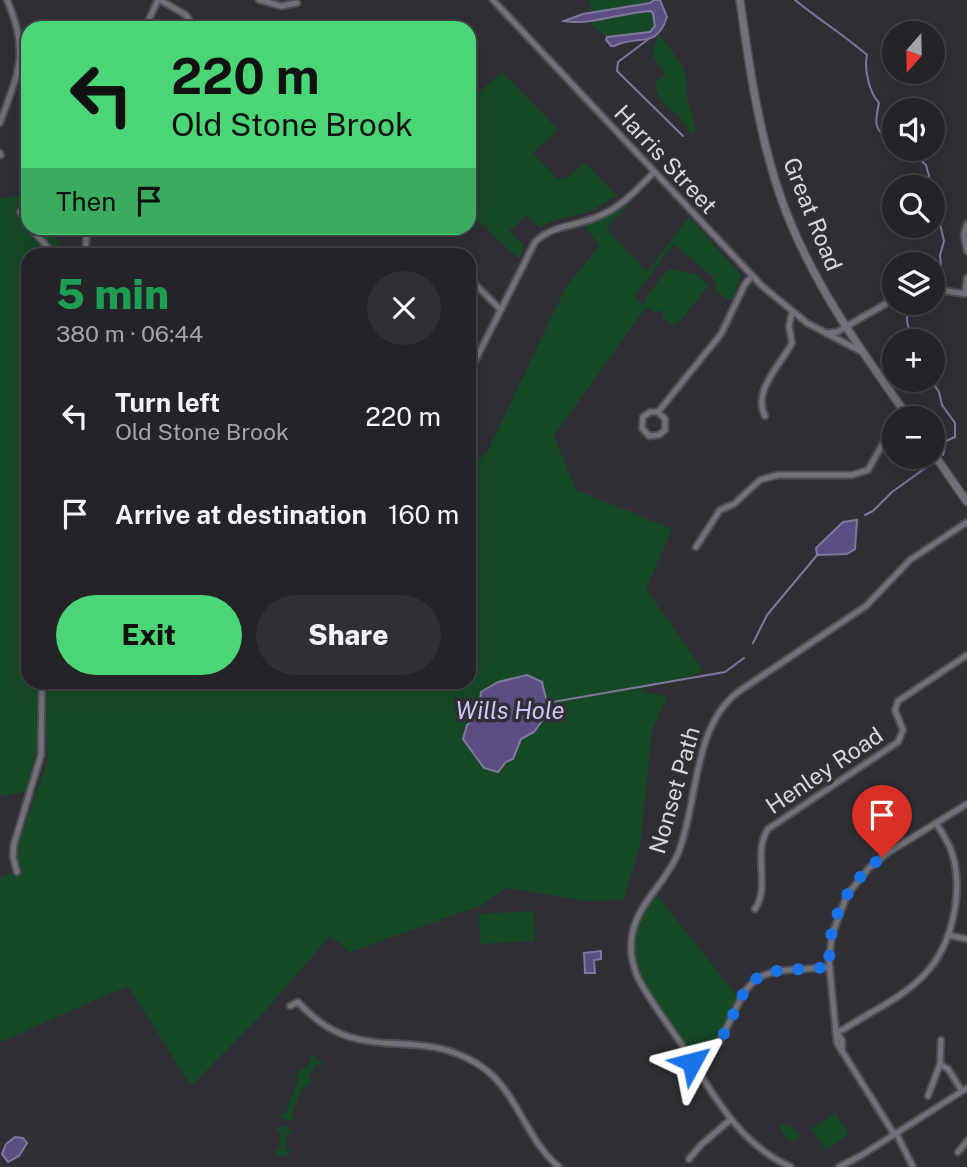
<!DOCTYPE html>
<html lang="en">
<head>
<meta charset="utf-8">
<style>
  body { margin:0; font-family:"Public Sans",sans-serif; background:#302f34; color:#f1f3f6; height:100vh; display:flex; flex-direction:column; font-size:26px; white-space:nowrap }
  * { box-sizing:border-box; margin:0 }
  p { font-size:23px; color:#a3a4a8 }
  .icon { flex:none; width:38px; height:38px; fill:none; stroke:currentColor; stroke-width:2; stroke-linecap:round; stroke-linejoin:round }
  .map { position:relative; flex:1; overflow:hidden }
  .sheet { position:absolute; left:21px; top:248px; width:455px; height:441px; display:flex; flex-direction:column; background:#242328; border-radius:21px; box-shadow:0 7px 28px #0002,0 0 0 2px #414045 }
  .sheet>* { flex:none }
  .hud { position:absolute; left:21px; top:21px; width:455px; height:214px; border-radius:21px; box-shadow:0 7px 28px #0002,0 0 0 2px #414045; background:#4ad677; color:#111; overflow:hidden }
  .needle { width:46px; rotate:200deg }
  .buttons { position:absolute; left:882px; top:21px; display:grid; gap:14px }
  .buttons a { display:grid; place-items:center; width:63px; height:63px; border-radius:50%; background:#242328; box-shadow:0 7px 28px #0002,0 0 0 2px #414045; font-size:35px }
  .pin { position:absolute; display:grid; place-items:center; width:60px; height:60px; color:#fff; margin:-72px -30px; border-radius:50% 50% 50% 0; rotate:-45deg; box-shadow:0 0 7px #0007 }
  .pin .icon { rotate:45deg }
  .me { position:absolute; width:77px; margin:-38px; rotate:52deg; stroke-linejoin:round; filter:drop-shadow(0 0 5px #0008) }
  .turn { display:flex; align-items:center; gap:24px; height:147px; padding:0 35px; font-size:32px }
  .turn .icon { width:91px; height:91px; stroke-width:2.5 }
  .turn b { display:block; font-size:49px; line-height:60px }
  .then { display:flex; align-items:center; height:66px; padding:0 35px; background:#0003; gap:14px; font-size:26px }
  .round { display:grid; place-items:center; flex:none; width:74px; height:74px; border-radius:37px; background:#302f34 }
  .summary { display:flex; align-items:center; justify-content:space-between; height:119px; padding:0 35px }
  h1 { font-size:42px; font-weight:800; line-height:52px; color:#1e9e55 }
  .action { display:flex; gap:14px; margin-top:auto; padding:14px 35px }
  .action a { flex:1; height:80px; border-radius:42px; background:#4ad677; color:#111; font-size:28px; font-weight:800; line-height:80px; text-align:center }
  .action a+a { background:#302f34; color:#f1f3f6 }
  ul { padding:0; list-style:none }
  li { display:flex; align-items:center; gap:21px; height:98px; padding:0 35px }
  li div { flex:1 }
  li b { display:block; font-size:26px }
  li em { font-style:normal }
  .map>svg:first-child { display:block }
  .green { fill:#164926 }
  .water { fill:#5c4e83; stroke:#82779e; stroke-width:2 }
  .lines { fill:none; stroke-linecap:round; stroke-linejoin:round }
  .stream { stroke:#82779e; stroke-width:2 }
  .minor-casing { stroke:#4e4d53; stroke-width:9 }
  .secondary-casing { stroke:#4e4d53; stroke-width:10 }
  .minor { stroke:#727078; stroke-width:5 }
  .secondary { stroke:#727078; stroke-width:7 }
  .route { stroke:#1a73e8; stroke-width:12; stroke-dasharray:0 21.6 }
  .labels { text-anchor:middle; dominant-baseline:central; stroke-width:7; stroke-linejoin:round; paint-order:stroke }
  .street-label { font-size:23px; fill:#d9d8dd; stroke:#302f36 }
  .water-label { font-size:24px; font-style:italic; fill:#d0c5f7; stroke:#302f36 }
</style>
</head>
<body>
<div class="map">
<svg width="967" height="1167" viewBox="0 0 967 1167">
  <rect width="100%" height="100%" fill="#302f36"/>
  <g class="green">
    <polygon points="588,0 654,0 650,3 589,13 591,6"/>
    <polygon points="637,11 651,11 653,14 655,26 650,32 607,37 593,26 589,19"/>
    <path d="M659 34 683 66 687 82V98L696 128 694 133 690 132 682 120 661 101 656 89V83L664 75C662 66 658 65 654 58 652 52 657 39 659 34Z"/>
    <polygon points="503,72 558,130 533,153 558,180 561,177 564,180 585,162 617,196 588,212 551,221 540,228 527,215 509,231 524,246 519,259 469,213 469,96 474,96"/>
    <polygon points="22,195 28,202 28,228 48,228 70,255 28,256 28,682 37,683 38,742 26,791 7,796 0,795 0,198"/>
    <polygon points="625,204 627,207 606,228 647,272 689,217 741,275 732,302 714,290 717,286 711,275 673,244 634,297 645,306 644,299 668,269 696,274 709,285 681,320 673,325 662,318 664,314 659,310 655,312 646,307 554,436 576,490 672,529 646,589 703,670 698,674 639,690 667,697 652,730 640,846 623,900 586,901 506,888 482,905 350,952 330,936 265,1011 191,1086 128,986 0,1042 0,878 11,873 8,851 13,831 22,833 46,765 48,754 44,709 47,683 469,682 469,470 487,452 565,289 599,246 583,223"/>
    <path d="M656 894 738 997 719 1037 697 1054 691 1053C668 1018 624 971 637 927 641 915 649 904 656 894Z"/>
    <polygon points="533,911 535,941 480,944 479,914"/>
    <polygon points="311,1054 323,1064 321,1066 317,1064 308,1077 312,1080 306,1089 303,1087 291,1116 294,1118 293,1121 283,1119 281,1114 285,1114 299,1079 296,1077 301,1068 304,1070 312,1060 309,1058"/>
    <polygon points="835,1113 849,1134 826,1150 811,1129"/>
    <path d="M783 1124C791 1124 795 1130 799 1136L798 1140C784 1143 785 1136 779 1126Z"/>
    <polygon points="283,1125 292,1130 291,1133 288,1133 285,1149 290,1150 288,1156 276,1156 275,1151 279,1150 281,1132 277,1131 277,1129"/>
  </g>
  <g class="water">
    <path d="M654 0H660L667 17C656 50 639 34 614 46H611L606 40 607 37 650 32 655 26 653 14 651 11C625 12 588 26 564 21L583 14 650 3Z"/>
    <polygon points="857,520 855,549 847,554 817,555 816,548 843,522"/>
    <polygon points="527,675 542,682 549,711 534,732 521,739 513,759 506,762 498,772 484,768 463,739 467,725 478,716 481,692 498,682"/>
    <polygon points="601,951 601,959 594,960 595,973 585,973 584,953"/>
    <polygon points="15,1137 23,1138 27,1143 19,1156 8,1162 2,1154 6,1144"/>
  </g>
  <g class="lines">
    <g class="stream">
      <path d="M795 0C818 19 844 35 867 55 864 69 869 92 879 103 875 123 872 130 894 142"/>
      <polyline points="650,38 618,62 617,71 683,136"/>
      <polyline points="908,149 926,165 932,187"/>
      <polyline points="933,194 944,241 940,255 941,266 933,277"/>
      <path d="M916 303 908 308C905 324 908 330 919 341"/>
      <polyline points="931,380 939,392 942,405 955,423 955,437 946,441 943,455"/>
      <polyline points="865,515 873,511 892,492 931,464"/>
      <polyline points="753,643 767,615 818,554"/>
      <polyline points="547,703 725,672 744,658"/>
    </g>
    <g class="minor-casing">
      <g id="minor">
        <polyline points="160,0 186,15 190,21 189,28"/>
        <polyline points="259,0 281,6 297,3"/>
        <polyline points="493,0 762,286 807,323 860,351"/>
        <polyline points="145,28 158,0"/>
        <path d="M0 123C18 73 30 52 7 0"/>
        <polyline points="0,153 1,155"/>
        <polyline points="20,212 28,223"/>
        <polyline points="967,224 964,235 967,251"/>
        <polyline points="31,228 55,256"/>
        <polyline points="85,256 87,228"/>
        <polyline points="469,278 501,310"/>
        <polyline points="933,289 967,294"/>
        <polyline points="965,293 967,278"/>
        <polyline points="826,333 837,332 894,299"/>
        <path d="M469 373 535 242C552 225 576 226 597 217 620 208 637 190 654 172"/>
        <polyline points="658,412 665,419 665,430 659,435 649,436 642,428 643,417 650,412 658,412 721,334 745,284 752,276"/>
        <path d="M765 416C752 391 781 364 792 343L789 326 792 313"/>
        <polyline points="898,418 905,412"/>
        <polyline points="696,547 720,510 734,504 760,480 778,475 852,475 868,470 894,424"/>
        <polyline points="17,872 13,857 14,844 41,755 42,682"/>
        <path d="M755 909C771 886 752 853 768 829L898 742 903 730 895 710 898 701 967 655"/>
        <polyline points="948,935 967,939"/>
        <path d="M290 1006 298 1002C358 1069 412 1024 476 1063 518 1088 523 1137 559 1167"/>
        <path d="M836 1032 844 1029C870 1012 904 997 925 974 952 946 963 894 953 856 950 844 942 833 936 823"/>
        <polyline points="836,1032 842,1040 842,1051"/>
        <polyline points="692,1062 721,1039 744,992 757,978 776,971 830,967"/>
        <polyline points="940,1064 948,1069 962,1091"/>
        <polyline points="928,1096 940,1064 941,1040"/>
        <polyline points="896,1133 913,1167"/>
        <polyline points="894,1134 837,1043 829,961 832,935 847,895 869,868 889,852 967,804"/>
        <polyline points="958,1152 967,1141"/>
        <polyline points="689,1159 701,1145 731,1119"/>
        <path d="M791 1167C739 1145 711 1091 682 1045 667 1023 650 1001 638 978 631 962 629 947 633 930 641 900 668 880 679 851 698 801 693 726 738 692L866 606 910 560 967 522"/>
        <polyline points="839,1167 862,1155 967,1088"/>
      </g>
    </g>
    <g class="secondary-casing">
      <g id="secondary">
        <path d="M740 0C749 66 759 135 781 198 810 280 859 348 909 418"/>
        <polyline points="933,453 967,502"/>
      </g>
    </g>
    <use href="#minor" class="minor"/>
    <use href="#secondary" class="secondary"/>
  </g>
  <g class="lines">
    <path class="route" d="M692 1062 721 1040 744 992 757 978 776 971 830 967C825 924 848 882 882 857"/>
  </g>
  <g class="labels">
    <g class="street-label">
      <text transform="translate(666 159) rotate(47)">Harris Street</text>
      <text transform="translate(813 214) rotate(68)">Great Road</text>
      <text transform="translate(824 770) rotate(-34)">Henley Road</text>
      <text transform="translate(674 790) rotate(-74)">Nonset Path</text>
    </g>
    <g class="water-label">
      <text x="510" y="710">Wills Hole</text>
    </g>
  </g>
</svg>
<div class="buttons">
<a><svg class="needle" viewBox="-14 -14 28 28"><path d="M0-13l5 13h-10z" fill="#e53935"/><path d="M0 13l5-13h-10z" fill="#a3a4a8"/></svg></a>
<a><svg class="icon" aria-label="sound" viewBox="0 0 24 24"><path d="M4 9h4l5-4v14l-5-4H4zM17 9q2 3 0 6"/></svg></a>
<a><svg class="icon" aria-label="search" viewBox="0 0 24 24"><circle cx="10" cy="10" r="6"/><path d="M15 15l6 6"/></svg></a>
<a><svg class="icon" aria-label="layers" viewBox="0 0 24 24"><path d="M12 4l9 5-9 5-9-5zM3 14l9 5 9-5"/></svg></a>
<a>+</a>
<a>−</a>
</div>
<div class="pin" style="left:882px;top:857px;background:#d93025"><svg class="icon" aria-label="arrive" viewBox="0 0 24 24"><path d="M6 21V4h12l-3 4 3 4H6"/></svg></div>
<svg class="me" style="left:692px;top:1062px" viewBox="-20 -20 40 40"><path d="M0-17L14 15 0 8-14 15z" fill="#1a73e8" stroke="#fff" stroke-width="4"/></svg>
<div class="hud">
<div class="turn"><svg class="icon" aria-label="left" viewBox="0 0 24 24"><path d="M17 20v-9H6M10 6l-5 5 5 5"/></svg><div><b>220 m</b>Old Stone Brook</div></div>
<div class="then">Then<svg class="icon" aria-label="arrive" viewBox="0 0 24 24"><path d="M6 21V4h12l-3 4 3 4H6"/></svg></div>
</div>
<section class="sheet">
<div class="summary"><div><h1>5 min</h1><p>380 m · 06:44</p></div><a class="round"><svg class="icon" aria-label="close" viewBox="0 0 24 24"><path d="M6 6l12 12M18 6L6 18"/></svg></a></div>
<ul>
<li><svg class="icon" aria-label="left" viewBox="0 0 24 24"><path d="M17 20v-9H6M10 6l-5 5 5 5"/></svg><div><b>Turn left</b><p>Old Stone Brook</p></div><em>220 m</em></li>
<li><svg class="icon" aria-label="arrive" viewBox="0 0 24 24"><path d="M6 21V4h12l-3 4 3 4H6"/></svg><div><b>Arrive at destination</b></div><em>160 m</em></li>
</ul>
<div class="action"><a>Exit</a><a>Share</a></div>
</section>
</div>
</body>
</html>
